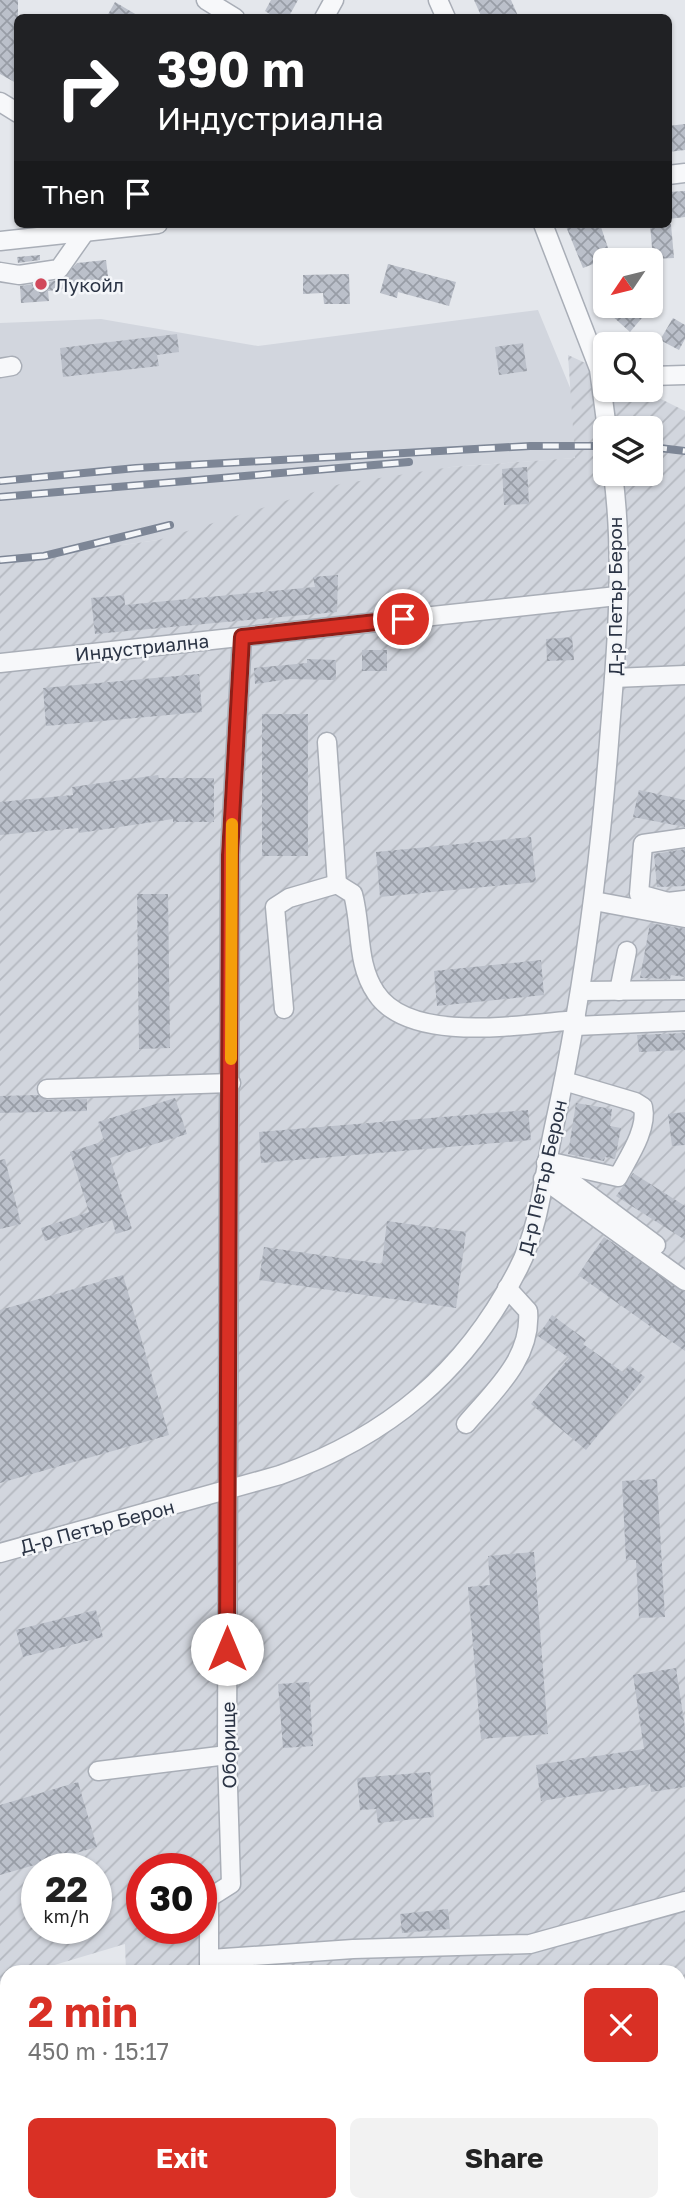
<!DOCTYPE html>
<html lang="en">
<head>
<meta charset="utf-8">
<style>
  body { margin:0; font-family:"Golos Text",sans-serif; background:#f2f2f2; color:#222; height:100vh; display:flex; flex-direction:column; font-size:26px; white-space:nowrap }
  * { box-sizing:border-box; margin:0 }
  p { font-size:23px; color:#767676 }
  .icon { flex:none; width:38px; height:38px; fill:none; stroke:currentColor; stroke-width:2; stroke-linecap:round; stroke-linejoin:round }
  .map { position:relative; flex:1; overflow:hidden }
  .side { position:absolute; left:0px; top:1965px; width:686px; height:247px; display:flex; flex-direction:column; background:#fff; border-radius:21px 21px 0 0; box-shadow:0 2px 5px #0004 }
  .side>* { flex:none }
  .guide { position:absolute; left:14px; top:14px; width:658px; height:214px; border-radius:10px; box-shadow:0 2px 5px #0004; background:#202124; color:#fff; overflow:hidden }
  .needle { width:46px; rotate:235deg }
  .tools { position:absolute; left:593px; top:248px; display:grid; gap:14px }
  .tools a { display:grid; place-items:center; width:70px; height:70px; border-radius:10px; background:#fff; box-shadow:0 2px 5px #0004; font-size:35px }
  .speed { position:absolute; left:21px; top:1853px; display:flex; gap:14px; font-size:35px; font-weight:700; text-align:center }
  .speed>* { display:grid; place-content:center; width:91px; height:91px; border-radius:50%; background:#fff; box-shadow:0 2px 5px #0004; line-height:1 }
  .speed small { font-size:18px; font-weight:400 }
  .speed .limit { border:10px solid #d22; background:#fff; color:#111 }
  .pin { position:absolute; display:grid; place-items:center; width:60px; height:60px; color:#fff; margin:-30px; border:4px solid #fff; border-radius:50%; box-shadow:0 2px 7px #0007 }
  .me { position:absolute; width:77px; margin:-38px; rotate:0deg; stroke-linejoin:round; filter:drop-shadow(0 0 5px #0008) }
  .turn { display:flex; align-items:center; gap:24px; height:147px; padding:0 28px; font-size:32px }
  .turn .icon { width:91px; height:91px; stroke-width:2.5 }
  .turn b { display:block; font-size:49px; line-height:60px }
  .then { display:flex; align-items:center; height:66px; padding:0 28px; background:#0003; gap:14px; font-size:26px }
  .round { display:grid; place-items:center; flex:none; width:74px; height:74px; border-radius:10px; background:#f2f2f2 }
  .head { display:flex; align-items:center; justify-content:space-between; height:119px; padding:0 28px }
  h1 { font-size:42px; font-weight:700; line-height:52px; color:#d93025 }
  .primary-button { display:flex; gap:14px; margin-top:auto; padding:14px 28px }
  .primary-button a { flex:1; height:80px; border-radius:10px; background:#d93025; color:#fff; font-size:28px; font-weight:700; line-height:80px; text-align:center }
  .primary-button a+a { background:#f2f2f2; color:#222 }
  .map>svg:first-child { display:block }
  .built { fill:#d2d6de }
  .industrial { fill:url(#industrial-furrows); fill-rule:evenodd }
  .building { fill:url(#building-cross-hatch) }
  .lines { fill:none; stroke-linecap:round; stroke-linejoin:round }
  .minor-casing { stroke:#a9aeb7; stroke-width:21 }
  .minor { stroke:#f7f8fa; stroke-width:18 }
  .rail-casing { stroke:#7d8696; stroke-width:8 }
  .rail { stroke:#f4f6f9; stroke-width:5; stroke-dasharray:16; stroke-linecap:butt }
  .route-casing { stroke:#8d1f18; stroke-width:18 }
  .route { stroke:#d93025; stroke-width:12 }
  .slow { stroke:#f59e0b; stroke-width:12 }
  .poi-dot { fill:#d1495b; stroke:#f4f6f9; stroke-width:2.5 }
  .labels { text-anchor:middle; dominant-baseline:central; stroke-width:5; stroke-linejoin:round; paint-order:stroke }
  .poi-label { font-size:19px; fill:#2b3445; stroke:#f4f6f9; text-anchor:start }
  .street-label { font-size:19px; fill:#2b3445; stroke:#f4f6f9 }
</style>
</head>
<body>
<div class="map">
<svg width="685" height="2211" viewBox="0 0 685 2211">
  <defs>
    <pattern id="industrial-furrows" width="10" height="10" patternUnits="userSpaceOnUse" patternTransform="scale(1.75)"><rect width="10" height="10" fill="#d2d6de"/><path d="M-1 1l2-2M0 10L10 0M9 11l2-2" fill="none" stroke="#b4b8c0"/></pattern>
    <pattern id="building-cross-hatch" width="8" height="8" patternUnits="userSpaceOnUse" patternTransform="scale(1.75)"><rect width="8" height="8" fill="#bbc0ca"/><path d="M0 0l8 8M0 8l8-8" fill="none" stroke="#989da6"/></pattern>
  </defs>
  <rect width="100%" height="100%" fill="#e4e7ec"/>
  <polygon class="built" points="538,310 571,390 576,458 451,467 158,540 0,562 0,323 101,319 258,346"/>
  <g class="industrial">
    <path d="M568 355 605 372 606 390H643L685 411V2021L679 2022V1972H126L125 1944 31 1972H7V1979L0 1981V562L158 540 340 484 451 467 575 458ZM606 429H651V474H606ZM37 1869H96V1928H37ZM142 1869H201V1928H142Z"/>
    <polygon points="679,2057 685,2057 685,2211 296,2211 298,2205 679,2205"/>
    <polygon points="7,2101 7,2205 116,2205 110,2211 0,2211 0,2103"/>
  </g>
  <g class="building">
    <polygon points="0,0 18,0 18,84 0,74"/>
    <polygon points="271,0 298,0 288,18 276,18 265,11"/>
    <polygon points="474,0 511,0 519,18 482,18"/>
    <polygon points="115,2 142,18 106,18"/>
    <polygon points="685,124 685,150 668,152 668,126"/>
    <polygon points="685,191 685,217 668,219 668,192"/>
    <polygon points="565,224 600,224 611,257 583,268"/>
    <polygon points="650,224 671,224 674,258 653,259"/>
    <polygon points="40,255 40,260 18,263 17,257"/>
    <polygon points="106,260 109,284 48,291 49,301 21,303 20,286 61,280 77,263"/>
    <polygon points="388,264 456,282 449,306 398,292 397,298 380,293"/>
    <polygon points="349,274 350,304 324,304 323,293 303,294 303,275"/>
    <polygon points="601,306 652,306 630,332"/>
    <polygon points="673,318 685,325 685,339 679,350 660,340"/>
    <polygon points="177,334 179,352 157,355 159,366 63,377 60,348"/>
    <polygon points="523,343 527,371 499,375 495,347"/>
    <polygon points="527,467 529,504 504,505 502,469"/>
    <polygon points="338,575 337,612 95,634 91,598 124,595 125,605 315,587 313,577"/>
    <polygon points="572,637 574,660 547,661 546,639"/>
    <rect x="362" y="650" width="25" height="21"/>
    <polygon points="307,659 336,660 336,680 290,679 255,684 254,668 307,663"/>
    <polygon points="199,674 202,712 46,726 43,688"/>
    <rect x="262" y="714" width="46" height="142"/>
    <polygon points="158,775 159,778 214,778 214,822 173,822 173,819 79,833 78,828 0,835 0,802 73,795 72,787"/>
    <polygon points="639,790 685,800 685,827 633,817"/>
    <polygon points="531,837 536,882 380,897 376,852"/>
    <polygon points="685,849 685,886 657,887 654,854"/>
    <polygon points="137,894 168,894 170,1048 139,1049"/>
    <polygon points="650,923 685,929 685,977 671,975 670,979 640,978"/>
    <polygon points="541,960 544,995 437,1006 434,971"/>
    <polygon points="685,1033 685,1050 639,1052 637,1035"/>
    <polygon points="38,1095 47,1100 87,1099 87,1111 0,1113 0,1096"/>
    <polygon points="175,1098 187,1134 110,1158 132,1229 116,1234 112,1220 45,1241 41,1228 89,1212 70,1152 104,1141 98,1122"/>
    <polygon points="576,1103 612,1109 610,1126 621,1128 615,1159 605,1157 604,1161 568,1154"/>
    <polygon points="528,1110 531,1140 261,1163 259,1132"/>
    <polygon points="685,1112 685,1145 672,1146 668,1114"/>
    <polygon points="5,1159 21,1224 0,1229 0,1160"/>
    <polygon points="633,1173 685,1206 685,1240 616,1196"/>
    <polygon points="387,1221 466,1232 456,1308 259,1280 264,1247 382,1264"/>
    <polygon points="604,1237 685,1292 685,1351 578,1275"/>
    <polygon points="123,1275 169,1435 0,1483 0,1310"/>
    <polygon points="552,1315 586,1340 583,1344 624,1373 629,1365 645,1377 586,1450 531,1404 569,1358 538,1336"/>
    <polygon points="657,1479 665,1617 639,1618 636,1560 626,1560 622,1481"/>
    <polygon points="534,1552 548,1734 481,1739 468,1587 490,1585 488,1556"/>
    <polygon points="96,1610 103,1637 23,1657 16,1630"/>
    <polygon points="676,1668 685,1728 685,1787 651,1792 650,1784 541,1801 536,1765 644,1749 633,1675"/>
    <polygon points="309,1682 313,1746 283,1748 278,1684"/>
    <polygon points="430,1772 434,1817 378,1823 376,1809 360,1810 357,1778"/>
    <polygon points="78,1782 97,1847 0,1875 0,1805"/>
    <polygon points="448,1909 450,1929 402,1933 400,1914"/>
  </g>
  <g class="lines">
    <g class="minor-casing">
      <g id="minor">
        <polyline points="206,0 235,18"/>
        <polyline points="438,0 446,18"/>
        <polyline points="324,18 334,0"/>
        <polyline points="0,102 18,113"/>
        <polyline points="668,175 685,173"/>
        <polyline points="543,224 599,369 607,429"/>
        <polyline points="0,241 158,224"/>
        <polyline points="0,272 19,275 59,269 85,232 82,224"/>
        <polyline points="0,368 12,366"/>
        <polyline points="651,376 685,375"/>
        <polyline points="0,663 617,596"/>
        <polyline points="614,678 685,675"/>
        <polyline points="327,742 337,884"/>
        <polyline points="685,838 643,844 639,894 668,902 685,900"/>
        <polyline points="594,901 685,918"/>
        <polyline points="581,991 685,990"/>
        <polyline points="619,991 627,951"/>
        <path d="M284 1009 275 907 289 898 337 884 353 894C362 927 356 964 376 993 410 1045 524 1024 577 1020"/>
        <polyline points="576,1026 685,1021"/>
        <polyline points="47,1089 231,1083"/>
        <path d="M547 1161 618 1177C628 1158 648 1129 643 1107L635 1102 564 1081"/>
        <polyline points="546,1163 656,1245"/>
        <polyline points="543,1179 685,1281"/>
        <path d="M466 1424C494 1391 532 1358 528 1311L507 1288"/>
        <path d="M0 1553 280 1475C387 1437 466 1372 518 1269 540 1227 544 1173 554 1127 583 995 600 863 610 729 617 645 624 558 613 474"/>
        <polyline points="98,1771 227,1755"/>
        <polyline points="210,1959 353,1949 530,1944 685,1901"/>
        <polyline points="209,1972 209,1898 231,1884 227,1755 230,855 242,637"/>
        <polyline points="679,2039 685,2039"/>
        <polyline points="249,2211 249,2205"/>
        <polyline points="275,2211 278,2205"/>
      </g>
    </g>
    <use href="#minor" class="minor"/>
    <g class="rail-casing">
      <g id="rail">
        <polyline points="651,447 685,451"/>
        <polyline points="0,481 136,468 530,446 606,446"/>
        <polyline points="0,497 409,462"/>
        <polyline points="0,560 44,556 170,525"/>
        <polyline points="679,1995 685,1994"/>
        <polyline points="151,2211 158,2205"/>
      </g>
    </g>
    <use href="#rail" class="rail"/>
  </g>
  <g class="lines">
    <g class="route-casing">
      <polyline id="route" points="227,1649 230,855 242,637 403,619"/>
    </g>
    <use href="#route" class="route"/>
    <polyline class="slow" points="231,1059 232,824"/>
  </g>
  <circle class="poi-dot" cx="41" cy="284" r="7"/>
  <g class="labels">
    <g class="poi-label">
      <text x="55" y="284">Лукойл</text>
    </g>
    <g class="street-label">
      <text transform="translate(614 596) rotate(-90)">Д-р Петър Берон</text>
      <text transform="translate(142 647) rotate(-6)">Индустриална</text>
      <text transform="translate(542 1177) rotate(-77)">Д-р Петър Берон</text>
      <text transform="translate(97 1526) rotate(-15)">Д-р Петър Берон</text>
      <text transform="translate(228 1745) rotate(-91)">Оборище</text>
    </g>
  </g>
</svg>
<div class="tools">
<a><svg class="needle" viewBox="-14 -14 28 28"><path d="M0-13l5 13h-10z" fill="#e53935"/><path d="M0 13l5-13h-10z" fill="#767676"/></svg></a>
<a><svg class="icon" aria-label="search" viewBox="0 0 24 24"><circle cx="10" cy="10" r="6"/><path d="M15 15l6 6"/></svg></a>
<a><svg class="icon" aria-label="layers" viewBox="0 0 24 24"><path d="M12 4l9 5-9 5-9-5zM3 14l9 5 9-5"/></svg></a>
</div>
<div class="speed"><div>22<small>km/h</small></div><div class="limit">30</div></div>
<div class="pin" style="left:403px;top:619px;background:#d93025"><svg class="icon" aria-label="arrive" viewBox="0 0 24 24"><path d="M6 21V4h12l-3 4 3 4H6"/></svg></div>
<svg class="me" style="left:227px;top:1649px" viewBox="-20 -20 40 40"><circle r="19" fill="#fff"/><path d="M0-13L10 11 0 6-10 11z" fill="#d93025"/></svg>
<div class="guide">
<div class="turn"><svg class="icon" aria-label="right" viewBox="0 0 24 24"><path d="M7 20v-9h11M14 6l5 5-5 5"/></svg><div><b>390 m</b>Индустриална</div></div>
<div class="then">Then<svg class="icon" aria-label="arrive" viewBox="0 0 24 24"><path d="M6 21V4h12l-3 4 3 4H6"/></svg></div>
</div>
<section class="side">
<div class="head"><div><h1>2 min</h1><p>450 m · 15:17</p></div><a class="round" style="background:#d93025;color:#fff"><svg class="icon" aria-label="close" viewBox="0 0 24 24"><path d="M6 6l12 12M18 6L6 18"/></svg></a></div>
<div class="primary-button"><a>Exit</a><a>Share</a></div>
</section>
</div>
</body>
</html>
